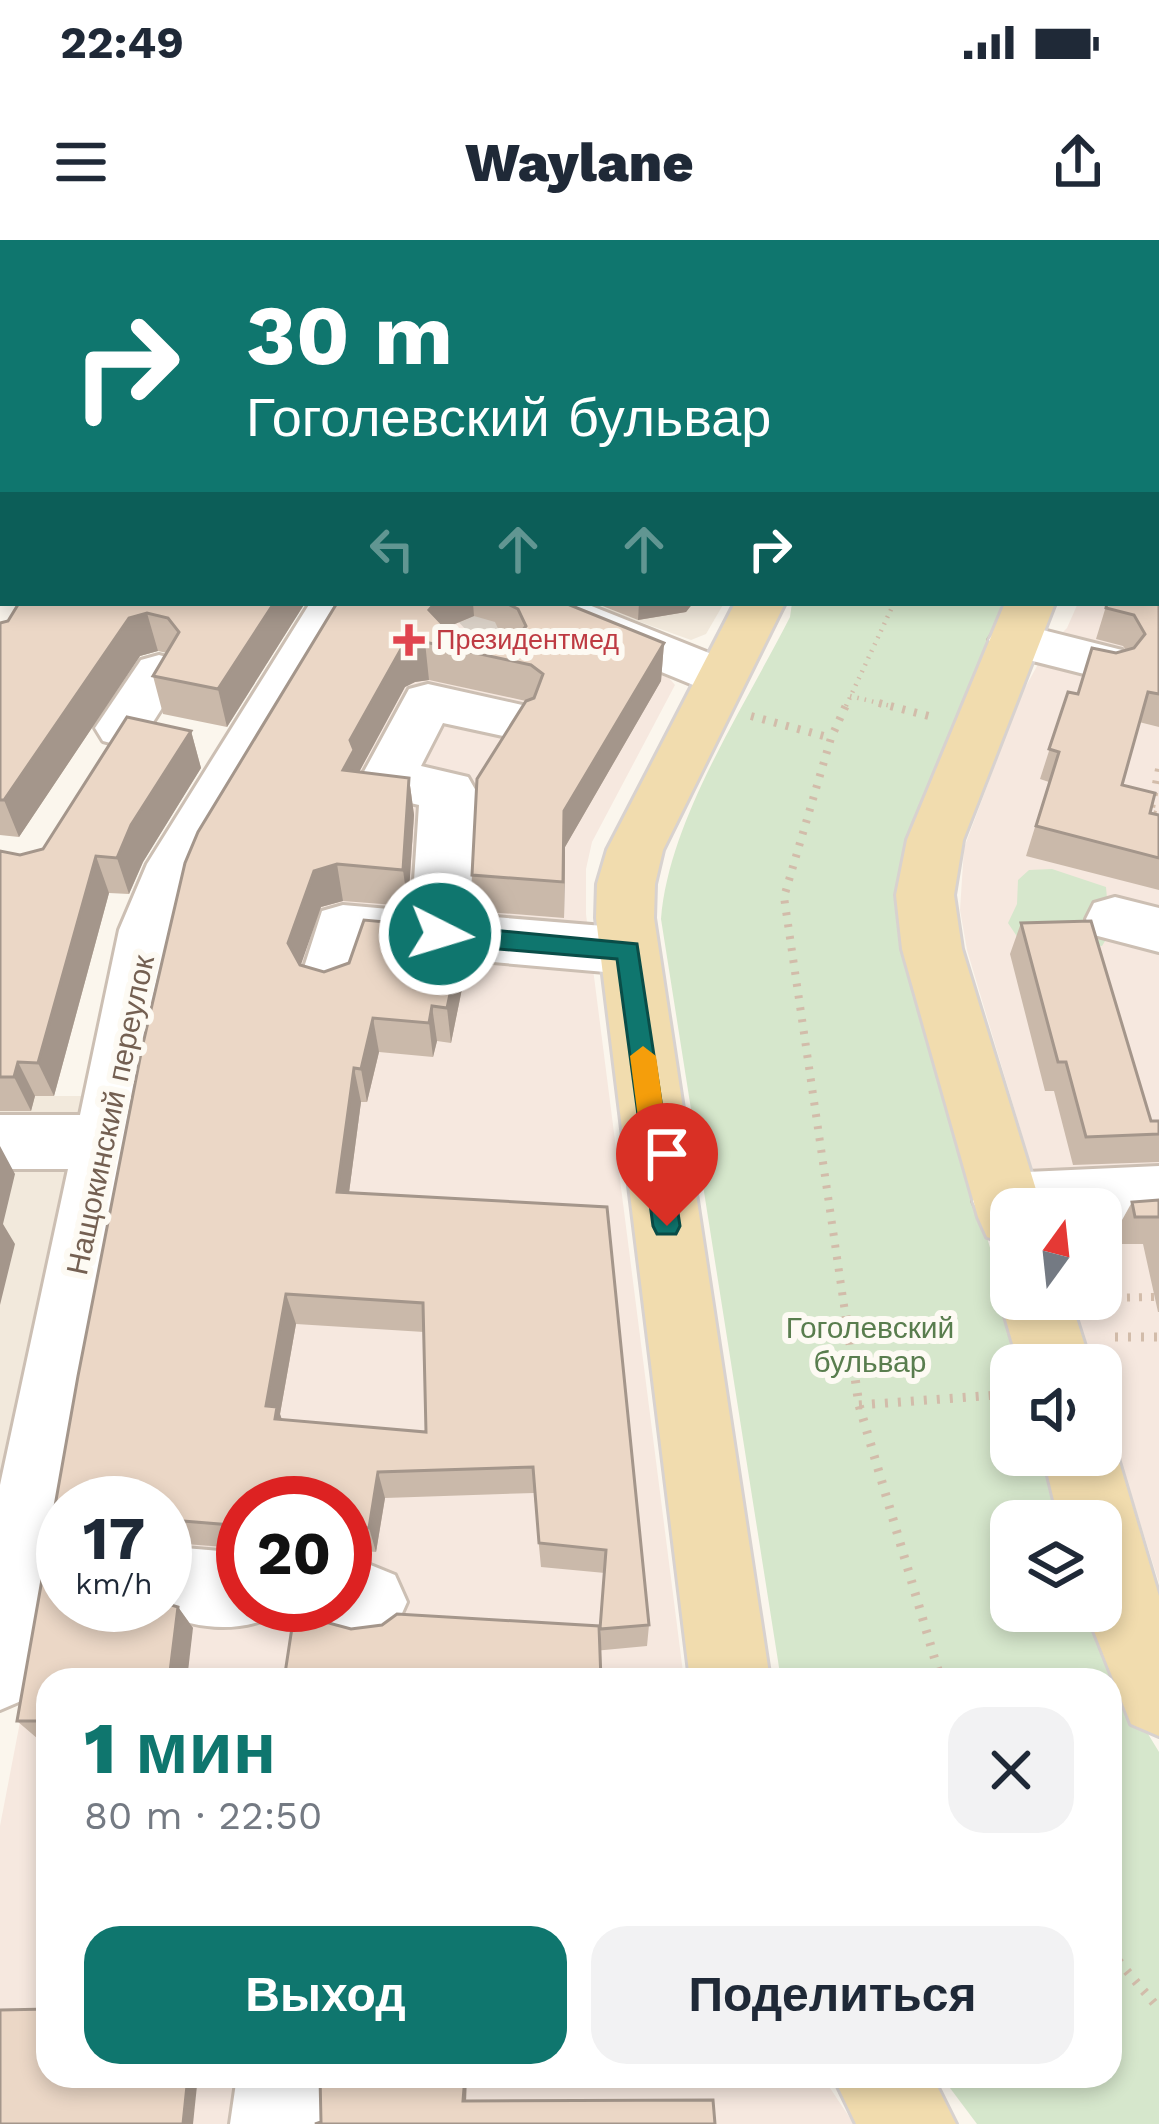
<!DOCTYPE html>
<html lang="ru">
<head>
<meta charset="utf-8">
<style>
  body { margin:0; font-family:"Work Sans",sans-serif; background:#f2f2f3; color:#1f2937; height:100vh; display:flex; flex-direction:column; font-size:45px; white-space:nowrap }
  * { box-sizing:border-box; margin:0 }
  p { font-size:39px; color:#747a83 }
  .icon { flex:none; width:66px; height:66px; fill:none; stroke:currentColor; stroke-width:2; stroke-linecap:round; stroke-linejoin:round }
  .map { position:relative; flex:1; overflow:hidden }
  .panel { position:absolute; left:36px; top:1428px; width:1086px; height:420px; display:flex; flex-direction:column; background:#fff; border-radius:36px; box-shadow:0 6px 18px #0003 }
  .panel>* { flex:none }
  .hud { position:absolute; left:0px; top:0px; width:1161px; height:366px; box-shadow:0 6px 18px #0003; background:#0f766e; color:#fff; overflow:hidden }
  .needle { width:78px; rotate:15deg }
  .buttons { position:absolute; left:990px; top:948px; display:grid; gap:24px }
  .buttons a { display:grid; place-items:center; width:132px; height:132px; border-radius:24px; background:#fff; box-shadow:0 6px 18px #0003; font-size:60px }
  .speed { position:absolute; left:36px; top:1236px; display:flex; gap:24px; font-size:60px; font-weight:700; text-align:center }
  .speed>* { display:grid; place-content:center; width:156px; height:156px; border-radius:50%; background:#fff; box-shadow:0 6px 18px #0003; line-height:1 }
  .speed small { font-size:30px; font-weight:400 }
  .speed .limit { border:18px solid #d22; background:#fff; color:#111 }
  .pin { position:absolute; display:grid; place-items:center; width:102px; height:102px; color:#fff; margin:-123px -51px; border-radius:50% 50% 50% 0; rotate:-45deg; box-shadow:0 0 12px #0007 }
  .pin .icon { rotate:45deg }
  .me { position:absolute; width:132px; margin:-66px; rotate:95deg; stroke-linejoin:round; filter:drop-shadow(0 0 9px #0008) }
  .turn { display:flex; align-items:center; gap:42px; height:252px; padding:0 48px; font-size:54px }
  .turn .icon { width:156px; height:156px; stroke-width:2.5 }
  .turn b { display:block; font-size:84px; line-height:102px }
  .lanes { display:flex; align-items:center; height:114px; padding:0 48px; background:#0003; justify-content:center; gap:60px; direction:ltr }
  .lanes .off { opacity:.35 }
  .round { display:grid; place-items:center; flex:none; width:126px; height:126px; border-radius:36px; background:#f2f2f3 }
  .head { display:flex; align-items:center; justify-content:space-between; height:204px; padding:0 48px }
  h1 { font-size:72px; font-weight:800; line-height:90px; color:#0f766e }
  .cta { display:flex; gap:24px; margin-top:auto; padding:24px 48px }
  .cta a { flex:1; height:138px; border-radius:36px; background:#0f766e; color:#fff; font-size:48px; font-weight:800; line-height:138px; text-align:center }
  .cta a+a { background:#f2f2f3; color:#1f2937 }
  .status { display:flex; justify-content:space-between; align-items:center; height:84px; padding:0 60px; background:#fff; direction:ltr }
  .status svg { height:33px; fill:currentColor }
  header { display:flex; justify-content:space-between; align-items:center; height:156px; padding:0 48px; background:#fff; font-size:54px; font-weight:800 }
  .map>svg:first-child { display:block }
  .residential { fill:#f2e9dc }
  .commercial { fill:#f6e8df; fill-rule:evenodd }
  .green { fill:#d6e7cc }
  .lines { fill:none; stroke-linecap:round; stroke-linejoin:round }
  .minor-tunnel { stroke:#d9d0c6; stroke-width:46; stroke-dasharray:46 22; stroke-linecap:butt }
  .minor-casing { stroke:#ccbfb3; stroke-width:6 }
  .major-casing { stroke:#d8d2cf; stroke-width:6 }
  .path-far2 { stroke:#d2bcaa; stroke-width:4.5; stroke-dasharray:1.5 6; stroke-linecap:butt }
  .path-far1 { stroke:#d2bcaa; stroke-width:8; stroke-dasharray:3 9; stroke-linecap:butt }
  .path { stroke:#d2bcaa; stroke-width:9; stroke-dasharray:3 10; stroke-linecap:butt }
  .minor { fill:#fff; fill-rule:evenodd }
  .major { fill:#f1dcae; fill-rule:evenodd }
  .wall { fill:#cab9aa; fill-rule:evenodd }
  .shaded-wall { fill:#a4968b }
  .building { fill:#ebd7c6; stroke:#a4968b; stroke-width:3; fill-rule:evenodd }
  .route { fill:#0f766e; stroke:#0a4d48; stroke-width:3 }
  .slow { fill:#f59e0b }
  .health-dot { fill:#e0444e; stroke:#fdfaf3; stroke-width:4.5 }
  .labels { text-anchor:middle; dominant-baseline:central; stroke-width:12; stroke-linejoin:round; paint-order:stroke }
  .far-health-label { font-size:27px; fill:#be3a42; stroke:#fdfaf3; text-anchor:start }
  .street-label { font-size:30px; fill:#746052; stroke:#fdfaf3 }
  .park-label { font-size:30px; fill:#597d4e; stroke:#fdfaf3 }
</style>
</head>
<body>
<div class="status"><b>22:49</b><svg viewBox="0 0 49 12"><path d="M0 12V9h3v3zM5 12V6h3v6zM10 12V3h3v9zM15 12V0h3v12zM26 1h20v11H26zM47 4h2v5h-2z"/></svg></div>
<header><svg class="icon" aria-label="menu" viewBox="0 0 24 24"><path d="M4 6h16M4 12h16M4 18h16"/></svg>Waylane<svg class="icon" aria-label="share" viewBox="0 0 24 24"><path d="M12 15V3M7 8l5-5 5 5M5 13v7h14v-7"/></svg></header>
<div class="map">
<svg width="1159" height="1884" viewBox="0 0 1159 1884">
  <rect width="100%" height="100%" fill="#fbf6ed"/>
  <g class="residential">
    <polygon points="587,363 724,363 706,394 691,400"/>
    <polygon points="8,856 82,856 0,1244 0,867"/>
  </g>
  <g class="commercial">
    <polygon points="1159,119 1159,1343 1101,1158 1101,1125 1091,1125 1071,1059 1101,1059 1101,969 1044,969 967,710 960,670 964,608 1021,455 1047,408 1067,388 1078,363 1158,363"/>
    <path d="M357 363H490L669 438 675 445 592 602 586 629V674L684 1440H48V1836H822L854 1884H0V1586L131 905ZM63 1263H165V1365H63ZM243 1263H345V1365H243Z"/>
  </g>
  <g class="green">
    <path d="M792 363H1002L911 599 906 718 1024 1125H1011V1215H1049L1067 1281H1011V1371H1093L1125 1456 1159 1512V1884H977L941 1836H1110V1440H781L661 679C669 579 744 468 790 377Z"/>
    <polygon points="1052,629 1106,647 1110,693 1102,706 1020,701 1008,683 1017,664 1018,640 1029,630"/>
  </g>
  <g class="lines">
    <polyline class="minor-tunnel" points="473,397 498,373"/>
    <g class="minor-casing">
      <g id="minor">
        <rect x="1158" y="59" width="1" height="26"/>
        <rect x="0" y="136" width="3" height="27"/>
        <path d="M310 363H360L204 626 179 690 71 1263H63C63 1327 53 1399 28 1458L0 1470V1245L68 929H0V875H80L119 690 147 624Z"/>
        <polygon points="513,363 584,363 739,425 747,437 739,449 721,454 703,449 520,374"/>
        <polygon points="1015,383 1122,410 1130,422 1122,434 1104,439 997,412 989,400 997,388"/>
        <polygon points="159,415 177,420 185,432 141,501 122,506 103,501 95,488 141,420"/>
        <polygon points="428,444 531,467 539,480 531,493 512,498 443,483 421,526 468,537 476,551 470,675 628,688 649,695 658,711 649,727 628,734 367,711 351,756 330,763 309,756 300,740 322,671 343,665 412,671 419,565 368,553 360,539 409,449"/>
        <polygon points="1115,657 1159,668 1159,712 1094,695 1086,679 1094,663"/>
        <polygon points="1159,926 1159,982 1101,985 1101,969 1011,969 1011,989 982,981 973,961 982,941 1006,933"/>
        <path d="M185 1308 243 1313V1365H276L270 1378C232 1393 196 1388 158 1373L154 1365H165V1316Z"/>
        <path d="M345 1322 368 1324 395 1335 407 1362 395 1389C365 1402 348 1399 318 1387L308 1365H345Z"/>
        <polygon points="237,1836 321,1836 322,1884 230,1884"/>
      </g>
    </g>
    <g class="major-casing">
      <g id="major">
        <polygon points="1159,12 1159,38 1158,38 1158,12"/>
        <polygon points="735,363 785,363 663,610 655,644 654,678 770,1440 690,1440 596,678 597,644 607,610"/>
        <polygon points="1005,363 1055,363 963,600 954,655 962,709 1042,969 1011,969 1011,1005 987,997 978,977 902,709 896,655 907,600"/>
        <polygon points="1011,1037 1011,1059 1070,1059 1091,1125 1019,1125 1000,1059"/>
        <polygon points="1101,1189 1117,1215 1159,1356 1159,1496 1131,1484 1086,1371 1101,1371 1101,1281 1059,1281 1043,1215 1101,1215"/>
        <polygon points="833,1836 932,1836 956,1884 856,1884"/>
      </g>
    </g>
    <g class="path-far2">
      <polyline points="850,456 891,466"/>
      <polyline points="846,466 894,363"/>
    </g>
    <g class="path-far1">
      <polyline points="879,463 936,478"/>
      <polyline points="751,476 831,498"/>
      <polyline points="1159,529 1150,573 1159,576"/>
      <polyline points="1103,1058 1155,1057"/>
      <polyline points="846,1079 784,657 831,498 847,463"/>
    </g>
    <g class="path">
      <polyline points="846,1076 859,1165 941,1440"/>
      <polyline points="1115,1097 1159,1097"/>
      <polyline points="859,1165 1011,1154"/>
      <polyline points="1110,1711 1159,1769"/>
    </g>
    <use href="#minor" class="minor"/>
    <use href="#major" class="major"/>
  </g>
  <g class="wall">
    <polygon points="1159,175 1159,487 1139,482 1122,545 1150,573 1159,575 1159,650 1026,616 1049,542 1040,539 1068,452 1077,454 1116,413 1126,410 1123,406 1096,399 1107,363 1158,363"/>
    <polygon points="0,177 3,178 3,359 0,359"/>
    <polygon points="19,363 305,363 227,487 163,474 153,436 167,413 158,411 140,416 19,597 0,595 0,383 8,381"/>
    <path d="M337 363H565L664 403 661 441 565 607 564 678 475 671 472 635 526 461 429 440 415 442 405 447 359 532 409 538 414 575 408 666 343 661 321 667 300 725 324 732 464 689 467 724 451 803 437 801 433 817 379 812 367 862H361L349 952 607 967 649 1385 647 1406 284 1440 310 1378 351 1389 600 1403 605 1333 541 1327 534 1253 385 1258 376 1312 345 1309V1263H243V1320L237 1308 185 1304 165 1311V1263L63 1365 178 1367 193 1388 48 1440V1499H38L17 1481ZM474 376 495 382 503 399 505 400 481 401 448 389 450 386ZM296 1084 424 1092 426 1192 281 1179 280 1174Z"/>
    <polygon points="595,363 693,363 686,372 638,380"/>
    <polygon points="191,491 201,528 143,622 129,654 109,653 54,856 35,856 31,871 0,871 0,611 20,615 43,609"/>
    <polygon points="1021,683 1159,894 1159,922 1073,925 1054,851 1045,851 1010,714"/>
    <polygon points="1159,960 1159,1072 1158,1072 1143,1004 1120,1004 1117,989 1132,962"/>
  </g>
  <g class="shaded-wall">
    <polygon points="183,0 218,0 219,3 181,3"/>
    <polygon points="3,45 3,103 0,105 0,48"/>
    <polygon points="274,363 305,363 227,487 218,449"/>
    <polygon points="435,363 473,363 474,376 450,386 436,404 429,370"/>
    <polygon points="639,363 693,363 686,372 638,380"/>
    <polygon points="147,373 158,411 140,416 19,597 4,560 129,378"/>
    <polygon points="425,402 429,440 415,442 405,447 358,534 343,530 350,500 401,409 410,404"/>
    <polygon points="664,403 661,441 565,607 564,678 564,571"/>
    <polygon points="191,491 201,528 143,622 129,654 117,618 131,585"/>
    <polygon points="409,538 414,575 408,666 403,630"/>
    <polygon points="96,616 109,653 54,856 38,823"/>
    <polygon points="337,624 343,661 321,667 296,739 288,703 314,631"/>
    <polygon points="464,689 467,724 451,803 447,768"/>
    <polygon points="432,766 437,801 433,817 429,783"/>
    <polygon points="373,778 379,812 367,862 361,829"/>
    <polygon points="18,822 35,856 31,871 14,837"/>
    <polygon points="354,828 361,862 345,983 337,952"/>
    <polygon points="0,906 15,934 3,984 15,1004 0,1065"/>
    <polygon points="286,1054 296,1084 280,1174 287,1194 266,1166"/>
    <polygon points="378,1232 385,1258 376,1312 369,1288"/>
    <polygon points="171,1280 185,1304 165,1311 165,1282"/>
    <polygon points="178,1367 193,1388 187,1440 169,1440"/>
    <polygon points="188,1836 198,1836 193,1884 183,1884"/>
    <polygon points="465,1836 467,1836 466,1863 463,1861"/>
  </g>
  <g class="building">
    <polygon points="0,0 56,0 52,3 3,3 3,45 0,48"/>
    <polygon points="68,0 183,0 181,3 92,3"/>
    <polygon points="296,0 883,0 881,3 294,3"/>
    <polygon points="1159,175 1159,454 1148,452 1122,545 1155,553 1150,573 1159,575 1159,618 1036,586 1059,512 1049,509 1068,452 1078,454 1092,408 1116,413 1134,408 1145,394 1134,375 1106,368 1107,363 1158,363"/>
    <polygon points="0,177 3,178 3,321 0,321"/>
    <polygon points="19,363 274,363 218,449 153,436 179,392 168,378 147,373 129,378 4,560 0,560 0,383 8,381"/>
    <path d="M337 363H435L429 370 447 389 481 401 515 400 526 386 518 369 506 363H565L664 403 564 571 563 642 472 635 477 539 526 461 534 458 543 434 531 425 425 402 410 404 401 409 350 500 354 510 343 530 409 538 403 630 337 624 314 631 288 703 300 725 324 732 349 723 364 680 464 689 447 768 432 766 429 783 373 778 361 829 354 828 337 952 607 967 649 1385 600 1389 606 1310 539 1303 533 1227 378 1232 369 1288 345 1286V1263H306L307 1257 299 1263H243V1305L237 1309 231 1285 171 1280 165 1282V1263H63V1365H165V1363L178 1367 169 1440H48V1481H17L78 1136 142 808 185 623 198 592ZM286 1054 423 1063 426 1192 275 1179 277 1167 266 1166Z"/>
    <polygon points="127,477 191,491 131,585 117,618 96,616 38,823 18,822 14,837 0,837 0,611 20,615 43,609"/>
    <polygon points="1091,681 1151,881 1159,881 1159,894 1086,897 1066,822 1058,822 1021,683"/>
    <polygon points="1159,960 1159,978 1159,977 1135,977 1132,962"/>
    <polygon points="295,1368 304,1368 310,1378 351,1389 382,1385 397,1374 599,1386 601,1440 284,1440"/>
    <polygon points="48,1769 48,1836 188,1836 183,1884 0,1884 0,1770"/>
    <polygon points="320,1836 465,1836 463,1861 713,1860 715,1884 315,1884 321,1882"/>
  </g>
  <polygon class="route" points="440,685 637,704 680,986 676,994 657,994 653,986 617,719 440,704 427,694"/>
  <polygon class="slow" points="643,806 656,816 669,909 656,920 642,909 630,816"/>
  <path class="health-dot" d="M403 382h12v12h12v12h-12v12h-12v-12h-12v-12h12z"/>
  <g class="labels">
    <g class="far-health-label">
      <text x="436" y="400">Президентмед</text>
    </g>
    <g class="street-label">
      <text transform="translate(110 875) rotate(-78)">Нащокинский переулок</text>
    </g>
    <g class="park-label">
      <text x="870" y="1087">Гоголевский<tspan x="870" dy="34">бульвар</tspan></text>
    </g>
  </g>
</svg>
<div class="buttons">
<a><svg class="needle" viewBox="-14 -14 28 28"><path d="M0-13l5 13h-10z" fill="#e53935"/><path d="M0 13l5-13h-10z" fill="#747a83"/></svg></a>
<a><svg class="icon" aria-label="sound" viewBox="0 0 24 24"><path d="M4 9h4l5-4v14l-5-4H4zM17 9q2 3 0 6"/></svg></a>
<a><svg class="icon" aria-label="layers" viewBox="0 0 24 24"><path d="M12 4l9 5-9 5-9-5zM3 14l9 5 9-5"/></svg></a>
</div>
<div class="speed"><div>17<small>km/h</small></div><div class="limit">20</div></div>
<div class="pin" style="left:667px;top:986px;background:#d93025"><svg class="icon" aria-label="arrive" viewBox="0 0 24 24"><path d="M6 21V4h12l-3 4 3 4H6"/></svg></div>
<svg class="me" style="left:440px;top:694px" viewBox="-20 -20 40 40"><circle r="17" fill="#0f766e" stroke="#fff" stroke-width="3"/><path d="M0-11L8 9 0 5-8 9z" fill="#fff"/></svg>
<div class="hud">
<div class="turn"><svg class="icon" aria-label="right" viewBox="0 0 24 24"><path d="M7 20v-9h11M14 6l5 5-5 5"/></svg><div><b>30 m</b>Гоголевский бульвар</div></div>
<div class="lanes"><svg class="icon off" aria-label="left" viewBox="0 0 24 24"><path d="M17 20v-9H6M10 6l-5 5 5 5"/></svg><svg class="icon off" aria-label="ahead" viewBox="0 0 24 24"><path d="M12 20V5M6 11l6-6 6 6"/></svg><svg class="icon off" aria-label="ahead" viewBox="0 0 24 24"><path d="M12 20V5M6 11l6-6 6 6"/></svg><svg class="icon" aria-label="right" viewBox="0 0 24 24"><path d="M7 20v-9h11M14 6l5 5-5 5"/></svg></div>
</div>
<section class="panel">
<div class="head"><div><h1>1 мин</h1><p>80 m · 22:50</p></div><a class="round"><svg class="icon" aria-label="close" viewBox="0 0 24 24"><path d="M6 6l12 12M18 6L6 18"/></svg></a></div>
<div class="cta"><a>Выход</a><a>Поделиться</a></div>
</section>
</div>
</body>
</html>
